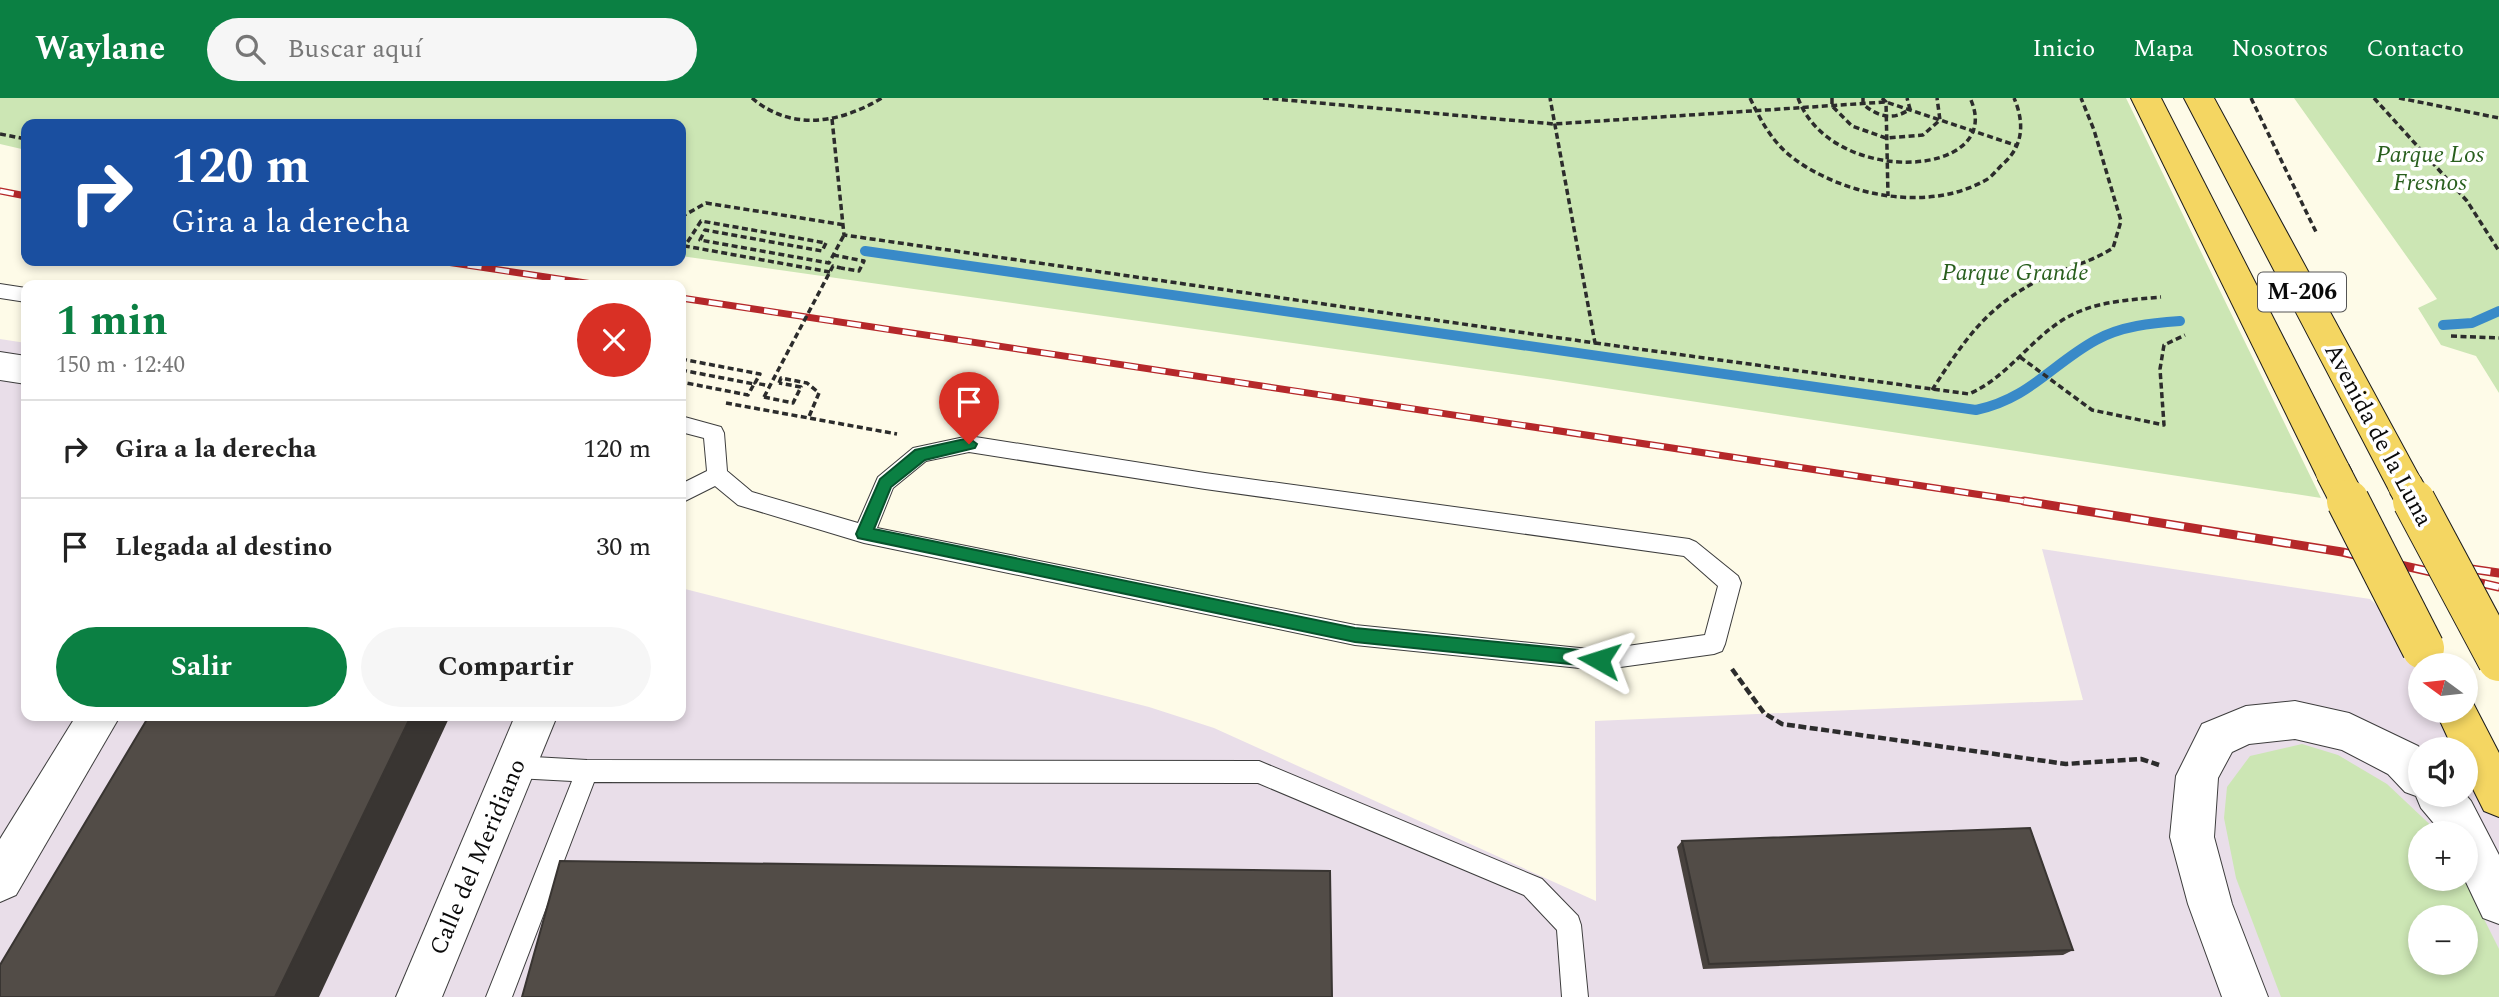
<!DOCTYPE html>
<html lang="es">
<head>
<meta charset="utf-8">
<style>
  body { margin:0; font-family:Spectral,serif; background:#f6f6f6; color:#222; height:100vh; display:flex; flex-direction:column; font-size:26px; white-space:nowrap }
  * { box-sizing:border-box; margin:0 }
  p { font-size:23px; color:#767676 }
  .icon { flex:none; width:38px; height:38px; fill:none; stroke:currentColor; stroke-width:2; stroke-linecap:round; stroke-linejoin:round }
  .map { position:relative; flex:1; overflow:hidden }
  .drawer { position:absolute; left:21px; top:182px; width:665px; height:441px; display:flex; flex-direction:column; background:#fff; border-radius:14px; box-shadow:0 4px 10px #0003 }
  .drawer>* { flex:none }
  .banner { position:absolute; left:21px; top:21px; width:665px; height:147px; border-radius:14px; box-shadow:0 4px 10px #0003; background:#1a4fa0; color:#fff; overflow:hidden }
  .needle { width:46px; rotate:285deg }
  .buttons { position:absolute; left:2408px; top:555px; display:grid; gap:14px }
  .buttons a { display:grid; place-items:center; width:70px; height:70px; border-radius:50%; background:#fff; box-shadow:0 4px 10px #0003; font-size:35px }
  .pin { position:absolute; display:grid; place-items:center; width:60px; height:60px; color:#fff; margin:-72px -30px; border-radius:50% 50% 50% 0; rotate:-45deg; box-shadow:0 0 7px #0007 }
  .pin .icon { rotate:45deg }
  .me { position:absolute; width:77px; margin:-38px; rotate:276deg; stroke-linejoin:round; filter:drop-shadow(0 0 5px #0008) }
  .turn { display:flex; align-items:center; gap:24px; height:147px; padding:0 35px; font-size:32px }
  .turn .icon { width:91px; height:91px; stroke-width:2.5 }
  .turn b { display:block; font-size:49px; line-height:60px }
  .round { display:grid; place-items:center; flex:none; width:74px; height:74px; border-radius:37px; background:#f6f6f6 }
  .headline { display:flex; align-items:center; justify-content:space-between; height:119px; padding:0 35px }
  h1 { font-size:42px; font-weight:700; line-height:52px; color:#0b8043 }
  .action { display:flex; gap:14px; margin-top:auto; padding:14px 35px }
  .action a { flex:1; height:80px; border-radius:42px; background:#0b8043; color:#fff; font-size:28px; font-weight:700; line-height:80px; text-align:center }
  .action a+a { background:#f6f6f6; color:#222 }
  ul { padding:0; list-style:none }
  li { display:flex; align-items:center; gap:21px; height:98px; padding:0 35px; border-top:2px solid #e0e0e0 }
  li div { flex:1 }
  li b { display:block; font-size:26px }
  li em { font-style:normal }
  header { display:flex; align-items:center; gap:42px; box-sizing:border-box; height:98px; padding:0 35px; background:#0b8043; color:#fff }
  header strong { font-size:33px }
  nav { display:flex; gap:38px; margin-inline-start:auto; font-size:24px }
  .search { width:490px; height:63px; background:#f6f6f6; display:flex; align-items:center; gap:18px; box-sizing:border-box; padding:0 24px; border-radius:38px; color:#767676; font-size:26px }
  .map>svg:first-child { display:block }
  .industrial { fill:#e9dee9; fill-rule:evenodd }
  .green { fill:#cce6b4; fill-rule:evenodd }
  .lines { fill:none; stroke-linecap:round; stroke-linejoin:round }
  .stream { stroke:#398ac8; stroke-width:10 }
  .service-casing { stroke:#3d3d3d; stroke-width:2 }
  .minor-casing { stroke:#3d3d3d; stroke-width:2 }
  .primary-casing { stroke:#1b1b1b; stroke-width:2 }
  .path-far1 { stroke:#2c2c2c; stroke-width:3.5; stroke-dasharray:6 3.5; stroke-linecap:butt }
  .path { stroke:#2c2c2c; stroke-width:4.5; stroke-dasharray:8 3.5; stroke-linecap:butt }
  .service { fill:#fff; fill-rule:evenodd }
  .minor { fill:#fff; fill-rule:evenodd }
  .primary { fill:#f4d662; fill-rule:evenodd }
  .rail-far1-casing { stroke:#b5282a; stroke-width:7 }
  .rail-casing { stroke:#b5282a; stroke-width:9 }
  .rail-far1 { stroke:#fff; stroke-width:4.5; stroke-dasharray:14; stroke-linecap:butt }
  .rail { stroke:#fff; stroke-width:6; stroke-dasharray:18; stroke-linecap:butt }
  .primary-bridge-far1-casing { stroke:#1b1b1b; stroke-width:36; stroke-linecap:butt }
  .primary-bridge-casing { stroke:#1b1b1b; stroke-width:44; stroke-linecap:butt }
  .path-bridge { stroke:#2c2c2c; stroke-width:3.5; stroke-dasharray:6 3.5; stroke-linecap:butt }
  .primary-bridge-far1 { stroke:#f4d662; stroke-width:34 }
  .primary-bridge { stroke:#f4d662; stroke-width:42 }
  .wall { fill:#47413d }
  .shaded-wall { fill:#393532 }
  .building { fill:#524c47; stroke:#393532; stroke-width:2 }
  .route { fill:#0b8043; stroke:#07532c; stroke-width:2 }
  .labels { text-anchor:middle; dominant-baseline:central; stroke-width:7; stroke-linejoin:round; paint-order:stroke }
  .shield { fill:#fff; stroke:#545454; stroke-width:2 }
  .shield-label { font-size:23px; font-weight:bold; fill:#0a0a0a }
  .park-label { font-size:24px; font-style:italic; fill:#295f1e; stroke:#fff }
  .street-label { font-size:24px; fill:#0a0a0a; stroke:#fff }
</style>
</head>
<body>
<header>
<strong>Waylane</strong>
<div class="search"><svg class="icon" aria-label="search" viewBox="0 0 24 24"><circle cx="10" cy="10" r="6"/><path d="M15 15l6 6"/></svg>Buscar aquí</div>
<nav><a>Inicio</a><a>Mapa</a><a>Nosotros</a><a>Contacto</a></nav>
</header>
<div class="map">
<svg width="2499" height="899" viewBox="0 0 2499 899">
  <rect width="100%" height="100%" fill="#fefbe8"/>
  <path class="industrial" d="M0 241 26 245V618H681V490L1149 609 1214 630 1596 803 1595 623 2083 602 2042 451 2370 501 2423 550 2420 612 2455 613 2499 699V899H0ZM2420 651H2466V696H2420ZM2420 735H2466V780H2420ZM2420 819H2466V864H2420Z"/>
  <g class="green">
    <polygon points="0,0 2126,0 2321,400 1547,281 681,158 681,26 26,26 26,52 0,46"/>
    <polygon points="2294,0 2499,0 2499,295 2476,258 2441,247 2418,210 2437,201"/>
    <path d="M2302 646 2338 657 2387 686 2439 735H2420V780L2464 781 2499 851V899H2281L2236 780 2224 720 2227 689 2250 658ZM2420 819H2466V864H2420Z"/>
  </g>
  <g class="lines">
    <g class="stream">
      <path d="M865 153 1976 312C2029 301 2052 266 2096 242 2121 228 2152 225 2180 223"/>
      <polyline points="2443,227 2472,225 2499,213"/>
    </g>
    <g class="service-casing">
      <g id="service">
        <polygon points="0,186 26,190 26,204 0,200"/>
        <path d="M681 318 721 329 724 335 727 373 752 394 858 425 878 379 913 350 969 338 1205 375 1689 441 1696 444 1738 478 1741 485 1725 546 1722 553 1714 556 1599 572 1355 547 864 445 738 407 715 388 681 405V386L707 373 704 340 681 334ZM969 354 1205 391 1684 458 1718 488 1705 537 1599 552 1355 527 877 430 893 390 926 363Z"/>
        <polygon points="516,658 587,662 1259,663 1542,781 1578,818 1581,827 1588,899 1562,899 1557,832 1524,797 1258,685 594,684 512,899 486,899 572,683 516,680 508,677 504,669 508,661"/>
      </g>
    </g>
    <g class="minor-casing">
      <g id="minor">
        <polygon points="0,254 26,258 26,286 0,282"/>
        <polygon points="2295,603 2349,615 2418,648 2421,651 2420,696 2465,696 2471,703 2499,757 2499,826 2483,820 2464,780 2466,735 2442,735 2421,710 2416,698 2405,694 2388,676 2342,652 2295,641 2249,646 2232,654 2218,680 2214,739 2232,806 2268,899 2222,899 2188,806 2170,739 2176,678 2202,626 2246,608"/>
        <polygon points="76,618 120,618 16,797 0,804 0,741"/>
        <polygon points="515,618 557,618 442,899 396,899"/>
      </g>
    </g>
    <g class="primary-casing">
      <g id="primary">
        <polygon points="2131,0 2161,0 2352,374 2346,385 2333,389 2320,385"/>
        <polygon points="2184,0 2214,0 2418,376 2424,387 2418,398 2405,403 2392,398"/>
        <polygon points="2466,597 2470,599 2499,655 2499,719 2484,713 2466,677 2466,651 2453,651 2435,612 2466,612"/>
      </g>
    </g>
    <g class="path-far1">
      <path d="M752 0C792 34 840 25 882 0"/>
      <polyline points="1263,0 1554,26 1886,4 2018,48"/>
      <path d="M1750 0C1761 23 1772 44 1793 60 1844 98 1928 115 1986 82 1993 78 1999 69 2005 64 2024 46 2024 23 2014 0"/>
      <path d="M1798 0C1831 91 2008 80 1970 0"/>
      <polyline points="1832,0 1832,8 1852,28 1886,40 1923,37 1940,22 1937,0"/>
      <path d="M1863 0V6C1878 19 1893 23 1910 11L1907 0"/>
      <polyline points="1882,0 1886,4 1888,98"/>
      <polyline points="2251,0 2316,134"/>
      <polyline points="2374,0 2467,103 2499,153"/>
      <polyline points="2399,0 2499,20"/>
      <polyline points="832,21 844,137 1595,245 1550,0"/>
      <polyline points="0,36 26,41"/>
      <polyline points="681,119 706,105 845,127"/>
      <polyline points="833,157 864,163 859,173 841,170"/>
      <polyline points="830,174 685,148 701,123 826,145 822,153 705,132 700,142 829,165 844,137"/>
      <polyline points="2451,238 2499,240"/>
      <path d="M1595 245 1969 296C2008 279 2030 241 2066 220 2095 203 2129 202 2161 199"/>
      <polyline points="2020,259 2092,312 2164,327 2160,271 2164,247 2185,237"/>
      <polyline points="681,261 760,276 755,285 770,288"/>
      <polyline points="681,272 754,286 748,297 681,284"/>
      <polyline points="779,285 781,280 807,285 819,295 808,321"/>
      <path d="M1932 292C1964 243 1985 210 2039 182 2064 170 2090 165 2113 150L2121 123 2094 32 2081 0"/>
      <polyline points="764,299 793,305 801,289 779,285"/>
      <polyline points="726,305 897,336"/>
    </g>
    <polyline class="path" points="1732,571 1764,615 1782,626 2066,666 2141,661 2159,667"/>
    <use href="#service" class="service"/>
    <use href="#minor" class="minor"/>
    <use href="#primary" class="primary"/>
    <g class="rail-far1-casing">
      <g id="rail-far1">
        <polyline points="0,93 26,98"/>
        <polyline points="440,163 599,187"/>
        <polyline points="681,200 2035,405"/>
      </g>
    </g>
    <g class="rail-casing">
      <g id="rail">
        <polyline points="2024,403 2342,454 2499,489"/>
        <polyline points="2437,466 2499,475"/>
      </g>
    </g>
    <use href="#rail-far1" class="rail-far1"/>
    <use href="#rail" class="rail"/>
    <g class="primary-bridge-far1-casing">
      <g id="primary-bridge-far1">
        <polyline points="2333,374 2349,405"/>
        <polyline points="2405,387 2415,405"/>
      </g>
    </g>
    <g class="primary-bridge-casing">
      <g id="primary-bridge">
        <polyline points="2348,403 2423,550"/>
        <polyline points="2414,403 2499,562"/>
      </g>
    </g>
    <polyline class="path-bridge" points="764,299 833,168 841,170"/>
    <use href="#primary-bridge-far1" class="primary-bridge-far1"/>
    <use href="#primary-bridge" class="primary-bridge"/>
  </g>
  <polygon class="wall" points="1682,743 2073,852 2063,857 1703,871 1677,749"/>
  <polygon class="shaded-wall" points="411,618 450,618 319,899 275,899"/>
  <g class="building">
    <polygon points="149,618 411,618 275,899 0,899 0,867"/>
    <polygon points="2030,730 2073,852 1709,866 1682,743"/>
    <polygon points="560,763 1330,773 1332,899 522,899"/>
  </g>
  <polygon class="route" points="969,340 977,346 975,350 925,362 891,389 874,431 1355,530 1599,554 1605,556 1607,562 1605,567 1599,569 1355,544 858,440 856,436 880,381 915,352"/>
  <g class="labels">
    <rect class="shield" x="2258" y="174.5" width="88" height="39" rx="5"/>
    <g class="shield-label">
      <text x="2302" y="194">M-206</text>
    </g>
    <g class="park-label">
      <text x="2430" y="57">Parque Los<tspan x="2430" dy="28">Fresnos</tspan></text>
      <text x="2015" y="175">Parque Grande</text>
    </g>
    <g class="street-label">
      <text transform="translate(2378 337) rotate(62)">Avenida de la Luna</text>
      <text transform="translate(478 759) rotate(-67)">Calle del Meridiano</text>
    </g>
  </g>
</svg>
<div class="buttons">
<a><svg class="needle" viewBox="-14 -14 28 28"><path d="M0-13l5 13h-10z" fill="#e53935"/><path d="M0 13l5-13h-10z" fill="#767676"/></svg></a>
<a><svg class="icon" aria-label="sound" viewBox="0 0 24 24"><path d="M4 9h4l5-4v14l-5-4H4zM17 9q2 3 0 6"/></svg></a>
<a>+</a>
<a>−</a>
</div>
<div class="pin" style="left:969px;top:346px;background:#d93025"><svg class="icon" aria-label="arrive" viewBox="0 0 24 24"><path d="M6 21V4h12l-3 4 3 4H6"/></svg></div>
<svg class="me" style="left:1599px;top:562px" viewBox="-20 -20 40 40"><path d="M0-17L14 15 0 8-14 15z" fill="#0b8043" stroke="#fff" stroke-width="4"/></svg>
<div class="banner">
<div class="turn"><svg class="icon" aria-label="right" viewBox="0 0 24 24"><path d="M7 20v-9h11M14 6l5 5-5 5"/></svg><div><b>120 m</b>Gira a la derecha</div></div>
</div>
<section class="drawer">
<div class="headline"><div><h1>1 min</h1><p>150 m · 12:40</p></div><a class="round" style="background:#d93025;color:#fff"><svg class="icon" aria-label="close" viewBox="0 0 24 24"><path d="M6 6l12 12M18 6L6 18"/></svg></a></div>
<ul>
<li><svg class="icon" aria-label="right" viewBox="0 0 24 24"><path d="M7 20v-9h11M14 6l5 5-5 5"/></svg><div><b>Gira a la derecha</b></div><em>120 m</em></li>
<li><svg class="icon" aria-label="arrive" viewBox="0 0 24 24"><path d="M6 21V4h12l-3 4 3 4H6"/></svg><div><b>Llegada al destino</b></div><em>30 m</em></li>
</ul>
<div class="action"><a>Salir</a><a>Compartir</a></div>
</section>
</div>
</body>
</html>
